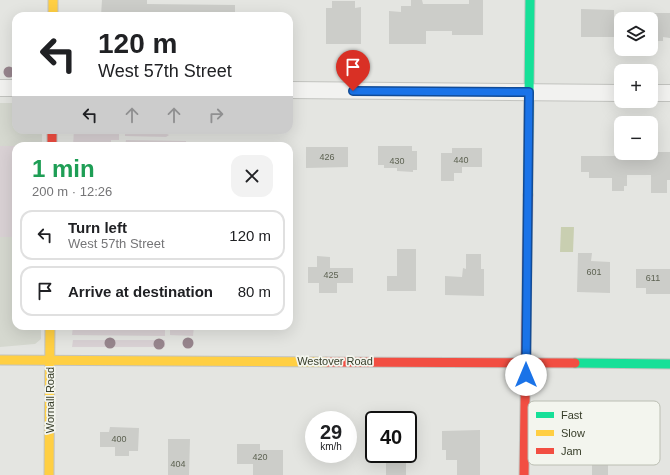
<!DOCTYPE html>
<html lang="en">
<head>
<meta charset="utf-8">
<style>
  body { margin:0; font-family:Helvetica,sans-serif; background:#f2f2f2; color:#202124; height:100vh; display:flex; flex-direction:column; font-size:15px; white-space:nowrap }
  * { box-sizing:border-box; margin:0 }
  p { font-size:13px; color:#757577 }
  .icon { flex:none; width:22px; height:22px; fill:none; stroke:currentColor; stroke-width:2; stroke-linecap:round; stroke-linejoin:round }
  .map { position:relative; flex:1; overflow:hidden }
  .side { position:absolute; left:12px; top:142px; width:281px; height:188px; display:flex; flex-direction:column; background:#fff; border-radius:12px; box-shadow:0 4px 16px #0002 }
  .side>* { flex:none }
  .banner { position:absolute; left:12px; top:12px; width:281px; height:122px; border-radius:12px; box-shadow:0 4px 16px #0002; background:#fff; color:#202124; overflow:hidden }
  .controls { position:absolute; left:614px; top:12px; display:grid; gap:8px }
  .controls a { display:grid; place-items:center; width:44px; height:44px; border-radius:8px; background:#fff; box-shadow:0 4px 16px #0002; font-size:20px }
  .speed { position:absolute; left:305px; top:411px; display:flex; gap:8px; font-size:20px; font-weight:700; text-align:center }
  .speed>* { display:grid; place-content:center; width:52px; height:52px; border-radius:50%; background:#fff; box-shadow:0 4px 16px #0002; line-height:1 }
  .speed small { font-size:10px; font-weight:400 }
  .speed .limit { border:2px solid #111; border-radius:6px; background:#fff; color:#111 }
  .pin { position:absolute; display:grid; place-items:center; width:34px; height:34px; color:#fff; margin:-41px -17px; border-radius:50% 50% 50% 0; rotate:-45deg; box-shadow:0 0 4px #0007 }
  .pin .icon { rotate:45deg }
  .me { position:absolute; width:44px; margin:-22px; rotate:0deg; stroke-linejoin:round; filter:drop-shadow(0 0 3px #0008) }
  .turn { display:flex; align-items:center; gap:14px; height:84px; padding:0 20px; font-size:18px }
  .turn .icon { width:52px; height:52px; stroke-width:2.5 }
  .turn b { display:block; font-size:28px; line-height:34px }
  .lanes { display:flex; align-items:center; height:38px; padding:0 20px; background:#0003; justify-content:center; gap:20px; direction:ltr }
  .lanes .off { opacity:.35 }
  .round { display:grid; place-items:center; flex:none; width:42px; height:42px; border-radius:12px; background:#f2f2f2 }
  .overview { display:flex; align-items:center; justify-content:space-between; height:68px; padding:0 20px }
  h1 { font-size:24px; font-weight:700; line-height:30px; color:#1e9e55 }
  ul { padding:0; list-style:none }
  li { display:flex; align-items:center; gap:12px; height:50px; margin:0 8px 6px; padding:0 12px; border:2px solid #e0e0e0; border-radius:12px }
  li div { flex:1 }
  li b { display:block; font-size:15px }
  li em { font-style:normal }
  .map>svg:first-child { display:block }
  .built { fill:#d5d8cf }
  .green { fill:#d9d1d4 }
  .water { fill:#c9cfb1 }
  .building { fill:#cccdc9 }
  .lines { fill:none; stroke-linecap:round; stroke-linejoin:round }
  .street-casing { stroke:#c2c3bf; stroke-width:18 }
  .fast-casing { stroke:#c2c3bf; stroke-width:11 }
  .slow-casing { stroke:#c2c3bf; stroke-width:11 }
  .jam-casing { stroke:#c2c3bf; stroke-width:11 }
  .street { stroke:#f2f2f0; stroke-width:16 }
  .fast { stroke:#16e098; stroke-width:9 }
  .slow { stroke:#ffcf43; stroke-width:9 }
  .jam { stroke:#f24e42; stroke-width:9 }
  .tree { fill:#97858d }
  .route-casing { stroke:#114b97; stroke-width:10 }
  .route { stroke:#1a73e8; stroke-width:7 }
  .labels { text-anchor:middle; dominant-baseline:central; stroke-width:3.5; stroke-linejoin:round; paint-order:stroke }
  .number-label { font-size:9px; fill:#5d6252 }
  .street-label { font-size:11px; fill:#373d29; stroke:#f3f5ee }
  .key { fill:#f3f5ee; stroke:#bbbeb3; stroke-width:1 }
  .key-label { font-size:11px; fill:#373d29 }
</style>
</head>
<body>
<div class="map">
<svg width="670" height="475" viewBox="0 0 670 475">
  <rect width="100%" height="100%" fill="#e4e5e1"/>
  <polygon class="built" points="0,103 16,103 16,130 42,130 42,146 16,146 16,326 41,326 41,339 35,344 0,347"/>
  <g class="green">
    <polygon points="74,130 119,130 119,140 111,140 111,146 73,146"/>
    <polygon points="125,130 159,130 169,135 166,137 125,136"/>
    <polygon points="126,140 186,141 186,144 153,144 153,146 125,146"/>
    <rect x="0" y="146" width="16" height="91"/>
    <polygon points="73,326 165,326 165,336 72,335"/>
    <polygon points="170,326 194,326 193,336 170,335"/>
    <polygon points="73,340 165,340 165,347 72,347"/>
  </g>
  <polygon class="water" points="561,227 574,227 573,252 560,252"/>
  <g class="building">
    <polygon points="102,0 147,0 147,4 235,5 235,16 101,16"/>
    <polygon points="411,0 422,0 423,4 469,4 469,0 483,0 483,35 452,35 452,31 426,31 426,44 389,44 389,11 401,12 401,6 411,6"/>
    <polygon points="332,1 355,1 355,8 361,7 361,44 326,44 326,8 332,8"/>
    <polygon points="581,9 614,10 614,37 581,37"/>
    <polygon points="651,13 670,13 670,38 663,37 663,41 651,41"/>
    <polygon points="378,146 412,146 412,151 417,151 417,170 413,170 413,172 397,171 397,168 384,168 384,165 378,165"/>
    <polygon points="306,147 348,147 348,167 306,168"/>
    <polygon points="452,148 482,148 482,167 462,167 462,173 454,173 454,181 441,181 441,153 452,153"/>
    <polygon points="651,152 670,152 670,180 667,180 667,193 651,193 651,175 627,175 627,186 624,186 624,191 612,191 612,178 589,178 589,172 581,172 581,156 640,156 640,153"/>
    <polygon points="397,249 416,249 416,291 387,291 387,276 397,276"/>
    <polygon points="578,253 592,253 591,261 610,262 610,293 577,292"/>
    <polygon points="466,254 481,254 481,269 484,269 484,296 445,295 445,276 462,277 463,268 466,269"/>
    <polygon points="317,256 330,257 330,268 353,268 353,283 337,283 337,293 319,293 319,283 308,283 308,267 317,267"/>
    <polygon points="636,269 670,269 670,294 646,294 646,288 636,288"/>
    <polygon points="110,427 139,428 138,451 129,451 129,456 115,456 115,447 100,447 100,432 109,432"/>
    <polygon points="480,430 480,475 457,475 457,460 446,460 446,450 442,450 442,431"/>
    <polygon points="585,434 615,435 615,463 608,463 608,475 592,475 592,464 585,464 585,457 574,457 575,440 585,441"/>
    <polygon points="168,439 190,439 189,475 168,475"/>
    <polygon points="237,444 260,444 260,450 283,450 283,475 253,475 253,464 237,464"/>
    <rect x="386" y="454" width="20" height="21"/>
  </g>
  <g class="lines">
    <g class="street-casing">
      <g id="street">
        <polyline points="0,88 16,88"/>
        <polyline points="289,90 621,93"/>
        <polyline points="651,93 670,93"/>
      </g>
    </g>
    <g class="fast-casing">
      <g id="fast">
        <polyline points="528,195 530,0"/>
        <polyline points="575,363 670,364"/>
      </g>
    </g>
    <g class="slow-casing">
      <g id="slow">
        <polyline points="53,0 53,16"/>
        <polyline points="0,360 326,362"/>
        <polyline points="49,475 50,326"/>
      </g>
    </g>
    <g class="jam-casing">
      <g id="jam">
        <polyline points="52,130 52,146"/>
        <polyline points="326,362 575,363"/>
        <polyline points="524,475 528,195"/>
      </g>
    </g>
    <use href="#street" class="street"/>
    <use href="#fast" class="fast"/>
    <use href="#slow" class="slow"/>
    <use href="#jam" class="jam"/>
  </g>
  <g class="tree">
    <circle cx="9" cy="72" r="5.5"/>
    <circle cx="110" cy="343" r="5.5"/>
    <circle cx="188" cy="343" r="5.5"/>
    <circle cx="159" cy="344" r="5.5"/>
  </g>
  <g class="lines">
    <g class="route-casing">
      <polyline id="route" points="353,91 529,92 526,375"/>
    </g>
    <use href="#route" class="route"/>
  </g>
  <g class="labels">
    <g class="number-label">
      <text x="327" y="157">426</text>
      <text x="461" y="160">440</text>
      <text x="397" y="161">430</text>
      <text x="594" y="272">601</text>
      <text x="331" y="275">425</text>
      <text x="653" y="278">611</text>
      <text x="119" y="439">400</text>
      <text x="260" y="457">420</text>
      <text x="178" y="464">404</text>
    </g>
    <g class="street-label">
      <text x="335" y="361">Westover Road</text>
      <text transform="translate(50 400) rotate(-90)">Wornall Road</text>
    </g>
  </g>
  <rect x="528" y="401" width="132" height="64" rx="6" class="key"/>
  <rect x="536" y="412" width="18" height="6" fill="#16e098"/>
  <rect x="536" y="430" width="18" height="6" fill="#ffcf43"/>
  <rect x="536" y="448" width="18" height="6" fill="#f24e42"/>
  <g class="key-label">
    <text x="561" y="419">Fast</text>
    <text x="561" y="437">Slow</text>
    <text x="561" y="455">Jam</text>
  </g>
</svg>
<div class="controls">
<a><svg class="icon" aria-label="layers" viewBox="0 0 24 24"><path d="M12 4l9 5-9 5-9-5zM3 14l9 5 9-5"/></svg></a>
<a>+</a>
<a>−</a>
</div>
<div class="speed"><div>29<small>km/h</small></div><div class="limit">40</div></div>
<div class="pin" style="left:353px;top:91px;background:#d93025"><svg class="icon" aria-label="arrive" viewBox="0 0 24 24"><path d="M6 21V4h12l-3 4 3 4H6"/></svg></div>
<svg class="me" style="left:526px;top:375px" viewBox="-20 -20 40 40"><circle r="19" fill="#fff"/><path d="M0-13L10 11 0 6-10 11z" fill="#1a73e8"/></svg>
<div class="banner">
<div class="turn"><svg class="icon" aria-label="left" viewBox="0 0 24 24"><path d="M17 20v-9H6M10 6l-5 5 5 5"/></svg><div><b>120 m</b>West 57th Street</div></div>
<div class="lanes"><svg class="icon" aria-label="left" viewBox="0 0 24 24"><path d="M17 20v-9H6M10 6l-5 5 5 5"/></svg><svg class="icon off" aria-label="ahead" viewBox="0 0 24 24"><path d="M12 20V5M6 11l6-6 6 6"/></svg><svg class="icon off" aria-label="ahead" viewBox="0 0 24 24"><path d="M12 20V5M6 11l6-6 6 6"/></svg><svg class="icon off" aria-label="right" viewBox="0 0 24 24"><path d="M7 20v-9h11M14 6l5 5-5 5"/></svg></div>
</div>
<section class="side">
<div class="overview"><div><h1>1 min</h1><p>200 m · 12:26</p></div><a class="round"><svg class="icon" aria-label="close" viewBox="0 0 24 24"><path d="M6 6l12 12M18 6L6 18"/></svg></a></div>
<ul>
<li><svg class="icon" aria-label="left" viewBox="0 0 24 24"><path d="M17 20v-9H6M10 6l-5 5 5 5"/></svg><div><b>Turn left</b><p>West 57th Street</p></div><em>120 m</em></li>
<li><svg class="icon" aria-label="arrive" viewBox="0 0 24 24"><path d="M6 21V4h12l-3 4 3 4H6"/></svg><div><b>Arrive at destination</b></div><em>80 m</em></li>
</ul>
</section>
</div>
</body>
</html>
